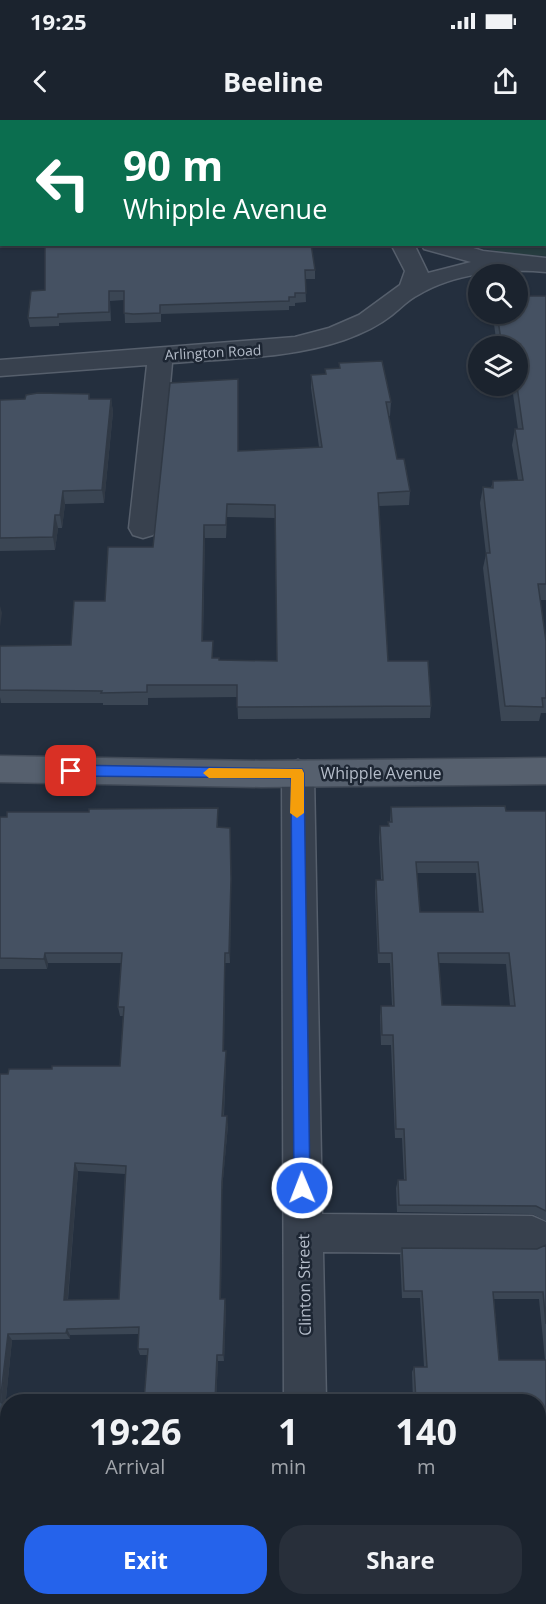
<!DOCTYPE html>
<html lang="en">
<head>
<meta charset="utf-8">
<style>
  body { margin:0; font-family:"Open Sans",sans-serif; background:#282f3a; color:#f1f3f6; height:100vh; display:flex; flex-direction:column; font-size:22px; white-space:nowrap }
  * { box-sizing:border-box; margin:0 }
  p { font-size:20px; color:#a0a4aa }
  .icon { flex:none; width:33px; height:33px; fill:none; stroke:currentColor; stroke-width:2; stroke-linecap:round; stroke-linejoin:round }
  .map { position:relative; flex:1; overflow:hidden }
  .drawer { position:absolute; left:0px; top:1274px; width:546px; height:212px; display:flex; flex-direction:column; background:#1b232e; border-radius:24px 24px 0 0; box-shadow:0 2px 4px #0004,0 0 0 2px #39404a }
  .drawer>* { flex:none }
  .hud { position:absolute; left:0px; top:0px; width:546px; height:126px; box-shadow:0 2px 4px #0004,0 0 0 2px #39404a; background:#0b6e4f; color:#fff; overflow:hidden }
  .controls { position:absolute; left:468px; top:144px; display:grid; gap:12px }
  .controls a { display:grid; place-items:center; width:60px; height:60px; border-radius:50%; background:#1b232e; box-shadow:0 2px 4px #0004,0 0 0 2px #39404a; font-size:30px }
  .pin { position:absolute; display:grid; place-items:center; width:51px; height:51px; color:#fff; margin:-26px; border-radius:12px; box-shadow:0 3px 9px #0006 }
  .me { position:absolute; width:66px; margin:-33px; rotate:359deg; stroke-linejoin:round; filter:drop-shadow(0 0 4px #0008) }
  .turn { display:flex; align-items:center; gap:21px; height:126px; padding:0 24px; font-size:27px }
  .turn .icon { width:78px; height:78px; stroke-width:2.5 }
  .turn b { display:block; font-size:42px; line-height:51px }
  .eta { display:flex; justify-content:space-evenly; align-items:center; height:102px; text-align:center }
  .eta b { font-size:36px; font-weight:700; line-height:42px }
  .button { display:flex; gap:12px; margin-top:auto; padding:12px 24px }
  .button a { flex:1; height:69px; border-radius:24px; background:#2563eb; color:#fff; font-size:24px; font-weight:700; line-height:69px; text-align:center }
  .button a+a { background:#282f3a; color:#f1f3f6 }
  .status { display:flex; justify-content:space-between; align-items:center; height:42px; padding:0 30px; background:#1b232e; direction:ltr }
  .status svg { height:16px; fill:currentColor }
  header { display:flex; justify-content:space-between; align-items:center; height:78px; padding:0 24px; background:#1b232e; font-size:27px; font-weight:700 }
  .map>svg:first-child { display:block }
  .green { fill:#263c3f }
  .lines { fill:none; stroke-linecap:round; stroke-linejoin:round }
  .minor-casing { stroke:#565f6c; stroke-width:3 }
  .major-casing { stroke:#414a57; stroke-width:3 }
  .minor { fill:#38414e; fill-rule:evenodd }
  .major { fill:#56606e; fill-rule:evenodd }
  .wall { fill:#3b4654; fill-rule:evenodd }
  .shaded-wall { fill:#303945 }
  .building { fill:#455162; stroke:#303945; stroke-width:1.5; fill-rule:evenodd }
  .route { fill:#2563eb; stroke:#184099; stroke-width:1.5 }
  .slow { fill:#f59e0b }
  .labels { text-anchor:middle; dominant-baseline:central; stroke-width:5; stroke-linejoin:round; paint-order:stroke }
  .far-street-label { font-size:14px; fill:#b4bcc9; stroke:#1d2633 }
  .street-label { font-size:16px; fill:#b4bcc9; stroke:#1d2633 }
</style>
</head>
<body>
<div class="status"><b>19:25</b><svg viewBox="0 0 49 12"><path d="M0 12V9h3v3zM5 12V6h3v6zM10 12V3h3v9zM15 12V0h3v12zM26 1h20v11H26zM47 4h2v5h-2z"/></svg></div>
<header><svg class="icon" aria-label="back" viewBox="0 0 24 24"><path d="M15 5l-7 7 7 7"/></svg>Beeline<svg class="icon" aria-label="share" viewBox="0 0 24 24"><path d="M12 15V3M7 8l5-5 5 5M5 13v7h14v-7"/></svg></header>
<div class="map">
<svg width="546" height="1484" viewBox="0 0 546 1484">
  <rect width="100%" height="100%" fill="#242f3e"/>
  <polygon class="green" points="545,17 546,136 514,134 462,125 544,124"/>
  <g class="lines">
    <g class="minor-casing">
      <g id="minor">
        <polygon points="1,0 23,0 23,2 2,2"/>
        <polygon points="383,0 405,0 405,2 384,2"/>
        <polygon points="501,0 529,0 530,2 502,2"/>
        <polygon points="546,0 546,12 544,12 544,2 536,2"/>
        <polygon points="2,72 2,96 0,97 0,73"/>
        <path d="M391 124H414L428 153 471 142 424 129 421 124H460L483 131 546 138V152C505 148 454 153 418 175 408 180 401 188 392 195 378 206 361 214 344 220 289 239 229 238 172 243L157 408 153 415 143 418 133 415 129 408 147 245 0 256V240L295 217 329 208 359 195 400 165 405 151Z"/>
        <polygon points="298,640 309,644 314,653 322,1094 532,1096 546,1102 546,1129 532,1134 323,1132 326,1281 284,1281 282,653 287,644"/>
        <rect x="286" y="1478" width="44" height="6"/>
      </g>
    </g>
    <g class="major-casing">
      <polygon id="major" points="0,636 261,641 546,638 546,664 261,667 0,662"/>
    </g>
    <use href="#minor" class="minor"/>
    <use href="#major" class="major"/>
  </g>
  <g class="wall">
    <polygon points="315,150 315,159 305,159 306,182 295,183 295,186 289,186 289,190 161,194 161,202 134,203 125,203 124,180 110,181 111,201 59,203 59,206 30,207 28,198 45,170"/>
    <polygon points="546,176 546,480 540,480 546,521 546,593 541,593 539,601 501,601 483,448 486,434 480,383 483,367 491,368 493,361 518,360 512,325 515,309 518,309 512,267 503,266 518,266 518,226 497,226 493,197 494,194 518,194"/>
    <path d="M339 243 391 282 390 296H388L397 339 410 371 409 385 379 386 388 541 431 586 430 598 238 599 237 577 148 578V585H103V583H1L0 577V526L71 525 105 481 238 331 319 327 311 268V255L325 254V249L339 248ZM227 397 275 398 277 541 219 540 213 538 203 521 205 418H226Z"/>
    <polygon points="89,274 90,279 111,279 113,292 104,383 65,384 62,408 58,408 55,430 0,431 0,280 25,279"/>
    <path d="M391 687 506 691H546V1101L532 1094 397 1092 396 1068 398 1060H404L402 1018H395L391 925H381L380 896 381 886H392L390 843H378L375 771 376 760H381L379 717 380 706H388V702H390ZM417 753H476L479 792H420ZM439 843 506 844 510 886 442 885Z"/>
    <path d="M218 688V707L231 770 230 843H225L224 931 226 940 224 996 228 1005 222 1070 221 1179 226 1186 224 1241H218L216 1281H144L147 1235H140L138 1229V1214L70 1215V1219L12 1220 5 1288H0V954H8L52 949 120 946 123 896H120L118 887 121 843H48L47 849H0V697L89 692ZM78 1051 125 1054 119 1179 68 1180Z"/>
    <path d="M546 1125V1302L538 1303V1281H413L412 1252 414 1247H424L420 1178H402L400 1135 402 1128 537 1129ZM494 1179H539L545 1240H499Z"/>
    <rect x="538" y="1347" width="8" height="32"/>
    <polygon points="0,1394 8,1478 20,1478 20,1480 0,1480"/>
    <polygon points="407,1478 470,1478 463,1484 407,1484"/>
  </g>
  <g class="shaded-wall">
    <polygon points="111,279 113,292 104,383 102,370"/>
    <polygon points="63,371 65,384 62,408 60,395"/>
    <polygon points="227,384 227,397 226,418 226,405"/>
    <polygon points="55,395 58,408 55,430 53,417"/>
    <polygon points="204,405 205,418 202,533 202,521"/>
    <polygon points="0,486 2,493 0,507"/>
    <polygon points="231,719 231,770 230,843 229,833"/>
    <polygon points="45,833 48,843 47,849 44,839"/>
    <polygon points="225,833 225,843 224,940 223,931"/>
    <polygon points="226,931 226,940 223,1005 222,996"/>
    <polygon points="227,996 228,1005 222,1070 221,1186 220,1179 222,1062"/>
    <polygon points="75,1043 78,1051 67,1187 64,1180"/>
    <polygon points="225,1179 226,1186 224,1241 223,1235"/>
    <polygon points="67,1209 70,1215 70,1219 66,1213"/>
    <polygon points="8,1214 12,1220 5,1288 1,1283"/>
    <polygon points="217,1235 218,1241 216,1281 215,1281"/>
  </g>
  <g class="building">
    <rect x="56" y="0" width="245" height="2"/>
    <polygon points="45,124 311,124 315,150 305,150 306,173 295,173 295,177 289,177 289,181 160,185 160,193 133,194 124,193 124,171 109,171 109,192 58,194 58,197 28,198 31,171 45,170"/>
    <polygon points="518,176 546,176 546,464 538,464 546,521 546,578 542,578 543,587 505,586 486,433 490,433 483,367 493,368 493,361 523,360 515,309 523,309 517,266 518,226 502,226 497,194 518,194"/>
    <path d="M382 241 391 282H386L397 339H404L410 371 378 373 388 541H428L431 586 237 587V565H147V572L101 573 102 571 0 570V526L71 525 74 481H105L108 427H153L170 263 238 259V331L322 327 311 255 326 254 325 249 340 248 339 243ZM227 384 275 385 277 541 219 540V538H212L213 521H202L204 405H226Z"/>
    <polygon points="38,273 89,274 89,279 111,279 102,370 63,371 60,395 55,395 53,417 0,418 0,280 25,279 26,275"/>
    <path d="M505 686 506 691H546V1091L536 1086 399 1085 398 1060H406L404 1009H396L393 915H382L381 886H394L392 833H379L376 760H383L380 706H389L388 702H392L391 687ZM416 742H478L483 792H420ZM438 833H509L515 886 442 885Z"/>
    <path d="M218 688 217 707 230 708 231 759 229 833H225L223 931H226L222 996H227L222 1062 220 1179H225L223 1235H217L215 1281H144L148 1229H138L139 1207 67 1209 66 1213 8 1214 0 1283V954H8L9 949H52V946H120L124 887H118L122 833H45L44 839 0 838V697H7V692H89V689ZM75 1043 126 1046 119 1179 64 1180Z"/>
    <polygon points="546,1125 546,1204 543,1172 493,1172 499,1240 546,1240 546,1297 538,1298 538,1281 416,1281 414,1247 427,1247 422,1171 404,1171 402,1128 537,1129"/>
    <rect x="538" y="1347" width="8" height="28"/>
    <polygon points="0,1394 8,1395 8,1478 15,1478 0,1478"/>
    <polygon points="131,1478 211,1478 210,1484 131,1484"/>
    <polygon points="409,1478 470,1478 463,1484 409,1484"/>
  </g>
  <polygon class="route" points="71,645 302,649 304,653 310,1068 308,1073 302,1075 297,1073 294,1068 291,658 71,656 65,651"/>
  <polygon class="slow" points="209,648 302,649 304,653 304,693 297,698 290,693 291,658 209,658 203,653"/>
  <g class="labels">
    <g class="far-street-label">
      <text transform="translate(213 232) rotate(-3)">Arlington Road</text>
    </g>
    <g class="street-label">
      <text x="381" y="653">Whipple Avenue</text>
      <text transform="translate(304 1165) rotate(-91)">Clinton Street</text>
    </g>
  </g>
</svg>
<div class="controls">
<a><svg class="icon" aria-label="search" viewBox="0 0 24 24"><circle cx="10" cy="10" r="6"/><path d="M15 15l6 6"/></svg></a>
<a><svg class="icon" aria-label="layers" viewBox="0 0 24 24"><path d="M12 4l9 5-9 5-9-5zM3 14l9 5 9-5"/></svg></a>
</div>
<div class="pin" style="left:71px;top:651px;background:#d93025"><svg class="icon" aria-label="arrive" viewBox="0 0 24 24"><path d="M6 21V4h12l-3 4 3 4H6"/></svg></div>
<svg class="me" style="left:302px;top:1068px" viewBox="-20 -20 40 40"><circle r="17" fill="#2563eb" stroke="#fff" stroke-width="3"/><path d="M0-11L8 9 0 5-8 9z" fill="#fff"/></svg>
<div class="hud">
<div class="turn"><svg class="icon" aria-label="left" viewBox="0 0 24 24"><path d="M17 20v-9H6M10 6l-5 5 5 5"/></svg><div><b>90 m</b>Whipple Avenue</div></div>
</div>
<section class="drawer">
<div class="eta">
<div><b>19:26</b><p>Arrival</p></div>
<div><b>1</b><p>min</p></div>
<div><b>140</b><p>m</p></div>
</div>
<div class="button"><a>Exit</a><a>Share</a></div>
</section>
</div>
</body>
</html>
